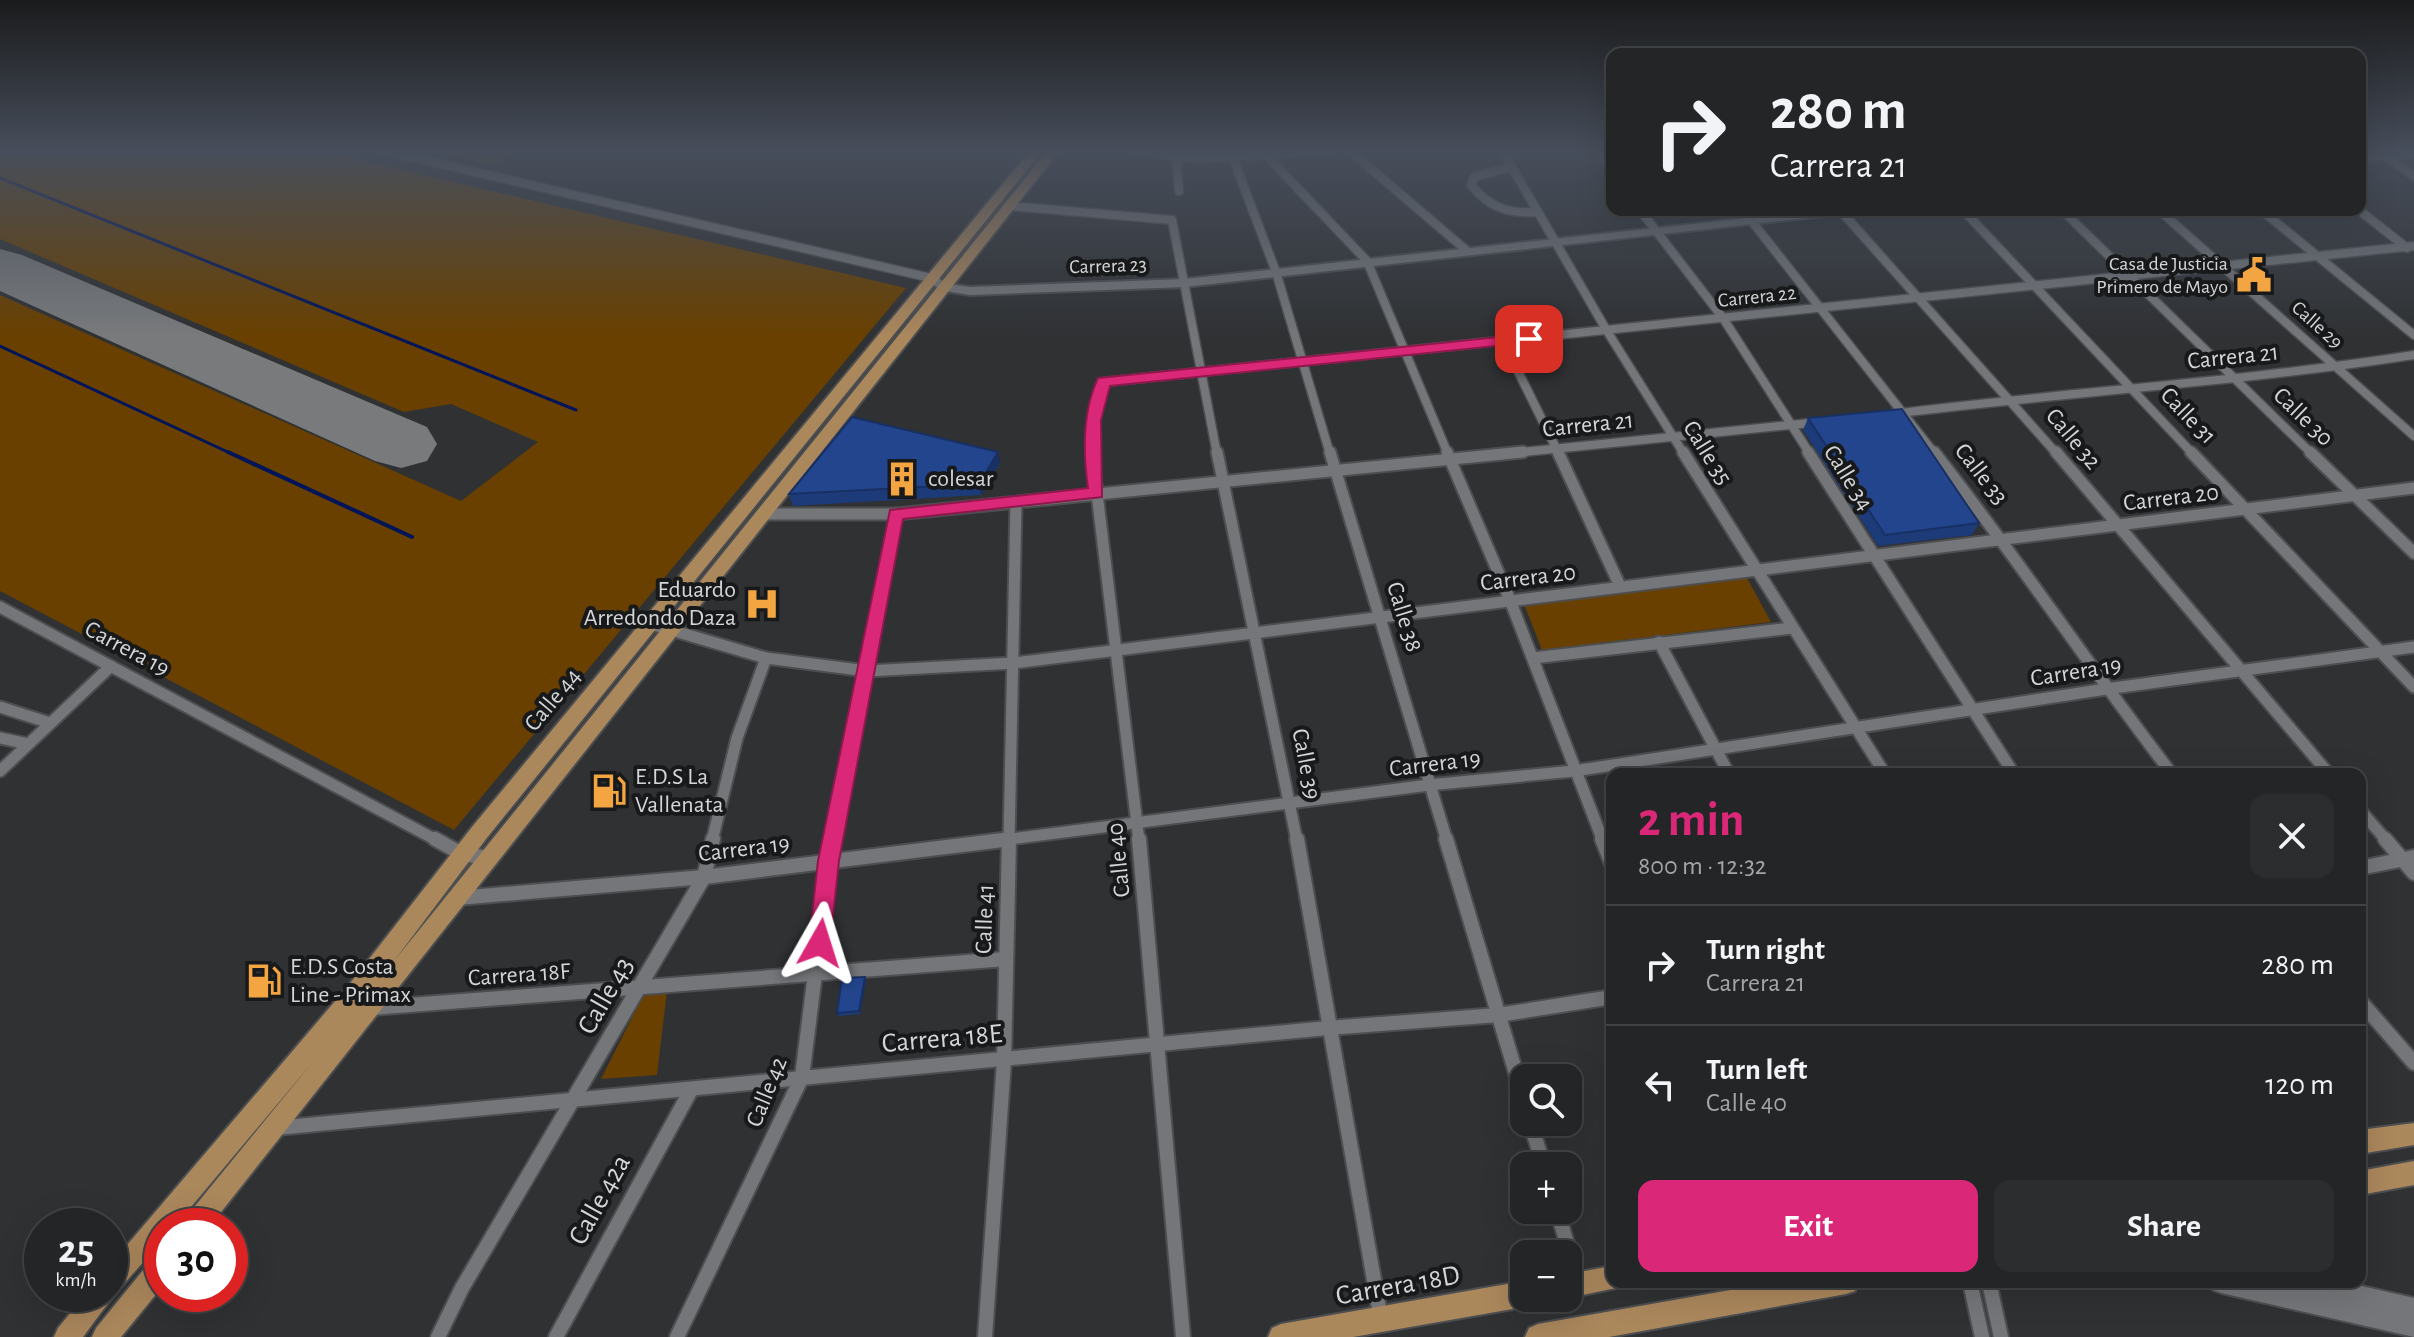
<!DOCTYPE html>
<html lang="en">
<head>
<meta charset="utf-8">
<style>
  body { margin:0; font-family:"Alegreya Sans",sans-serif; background:#2b2d2e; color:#f1f3f6; height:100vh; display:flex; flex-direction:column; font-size:30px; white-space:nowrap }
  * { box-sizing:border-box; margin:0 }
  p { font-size:26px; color:#a3a5a7 }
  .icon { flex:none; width:44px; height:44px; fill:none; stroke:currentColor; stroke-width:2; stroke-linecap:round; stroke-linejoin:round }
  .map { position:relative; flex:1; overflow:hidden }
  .side { position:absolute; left:1606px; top:768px; width:760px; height:520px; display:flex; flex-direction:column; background:#232526; border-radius:16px; box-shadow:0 8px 32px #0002,0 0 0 2px #404243 }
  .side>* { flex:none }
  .hud { position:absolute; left:1606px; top:48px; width:760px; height:168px; border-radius:16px; box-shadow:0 8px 32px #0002,0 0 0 2px #404243; background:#232526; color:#f1f3f6; overflow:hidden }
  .tools { position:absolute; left:1510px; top:1064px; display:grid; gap:16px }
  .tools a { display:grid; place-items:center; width:72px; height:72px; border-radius:16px; background:#232526; box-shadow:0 8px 32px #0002,0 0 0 2px #404243; font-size:40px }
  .speed { position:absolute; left:24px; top:1208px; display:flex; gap:16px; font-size:40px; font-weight:700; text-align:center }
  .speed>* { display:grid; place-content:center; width:104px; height:104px; border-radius:50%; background:#232526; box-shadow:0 8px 32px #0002,0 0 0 2px #404243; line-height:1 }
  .speed small { font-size:20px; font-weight:400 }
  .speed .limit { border:12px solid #d22; background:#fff; color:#111 }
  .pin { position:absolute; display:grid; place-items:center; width:68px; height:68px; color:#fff; margin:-34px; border-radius:16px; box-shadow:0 4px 12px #0006 }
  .me { position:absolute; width:88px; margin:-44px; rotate:6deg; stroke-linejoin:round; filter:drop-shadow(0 0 6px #0008) }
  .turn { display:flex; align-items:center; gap:28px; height:168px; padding:0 32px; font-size:36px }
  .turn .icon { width:104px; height:104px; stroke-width:2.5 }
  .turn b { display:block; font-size:56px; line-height:68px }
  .round { display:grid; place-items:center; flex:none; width:84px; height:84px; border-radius:16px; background:#2b2d2e }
  .headline { display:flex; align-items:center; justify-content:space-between; height:136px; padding:0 32px }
  h1 { font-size:48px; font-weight:700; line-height:60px; color:#db2777 }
  .action { display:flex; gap:16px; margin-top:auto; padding:16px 32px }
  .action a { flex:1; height:92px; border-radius:16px; background:#db2777; color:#fff; font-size:32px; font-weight:700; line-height:92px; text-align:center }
  .action a+a { background:#2b2d2e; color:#f1f3f6 }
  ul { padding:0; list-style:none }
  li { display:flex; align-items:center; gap:24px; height:120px; padding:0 32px; border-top:2px solid #404243 }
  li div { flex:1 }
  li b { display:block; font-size:30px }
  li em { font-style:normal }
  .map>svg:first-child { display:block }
  .green { fill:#694000 }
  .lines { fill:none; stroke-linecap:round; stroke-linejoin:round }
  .stream-far1 { stroke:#001459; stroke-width:3 }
  .stream { stroke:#001459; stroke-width:4 }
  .runway { fill:#787a7c; fill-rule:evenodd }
  .street-far2-casing { stroke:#4c4e50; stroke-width:11 }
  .street-far1-casing { stroke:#4c4e50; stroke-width:15 }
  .street-casing { stroke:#4c4e50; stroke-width:18 }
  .secondary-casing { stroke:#4c4e50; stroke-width:4 }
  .primary-casing { stroke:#4c4e50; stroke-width:4 }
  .street-far2 { stroke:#747679; stroke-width:8 }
  .street-far1 { stroke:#747679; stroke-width:11 }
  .street { stroke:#747679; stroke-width:14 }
  .secondary { fill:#747679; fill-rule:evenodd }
  .primary { fill:#ab875c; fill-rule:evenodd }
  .wall { fill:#1d3b79 }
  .shaded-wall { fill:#183063 }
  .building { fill:#22458d; stroke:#183063; stroke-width:2 }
  .route { fill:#db2777; stroke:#8e194d; stroke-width:2 }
  .labels { text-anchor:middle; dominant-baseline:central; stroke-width:8; stroke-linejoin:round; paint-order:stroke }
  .far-poi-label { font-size:20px; fill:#d4d5d7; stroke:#18191a; text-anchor:end }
  .far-street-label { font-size:20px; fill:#d4d5d7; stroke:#18191a }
  .street-label { font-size:24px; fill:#d4d5d7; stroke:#18191a }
  .poi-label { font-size:24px; fill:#d4d5d7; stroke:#18191a; text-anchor:start }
  .near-street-label { font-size:28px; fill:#d4d5d7; stroke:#18191a }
</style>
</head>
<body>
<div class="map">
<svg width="2414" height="1337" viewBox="0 0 2414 1337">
  <rect width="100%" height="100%" fill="#2f3133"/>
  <g class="green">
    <polygon points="0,150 317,150 906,288 454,830 0,591 0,295 461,501 538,442 451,404 404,412 0,239"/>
    <polygon points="449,150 513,150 493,165 444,153"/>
    <polygon points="1747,578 1771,622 1542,650 1524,604"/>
    <polygon points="667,991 657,1075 601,1079 643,996"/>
  </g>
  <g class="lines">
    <g class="stream-far1">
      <polyline points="0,178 576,410"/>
      <polyline points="0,346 232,454"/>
    </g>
    <polyline class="stream" points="228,452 412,537"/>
    <polygon class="runway" points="0,249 22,255 427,427 437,444 427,461 401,468 375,461 0,291"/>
    <g class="street-far2-casing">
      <g id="street-far2">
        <polyline points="381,150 931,278"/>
        <polyline points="1133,150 1198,159 1332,150"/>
        <polyline points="1230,150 1276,272 1330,454"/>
        <polyline points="1349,150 1466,250"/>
        <polyline points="1502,150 1607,331 1684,454"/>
        <polyline points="1597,150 1612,171"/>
        <polyline points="2377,150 2414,176"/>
        <polyline points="1266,155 1367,261 1448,454"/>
        <polyline points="1176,156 1179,191"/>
        <path d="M1511 167 1474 177 1471 185C1490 208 1509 214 1538 212"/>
        <polyline points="1010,206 1172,220 1217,454"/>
        <polyline points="1640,210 1723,318 1810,454"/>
        <polyline points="1743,210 1935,454"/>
        <polyline points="1840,210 2057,454"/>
        <polyline points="1963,210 2193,454"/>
        <polyline points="2062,210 2312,454"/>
        <polyline points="2159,210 2414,436"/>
        <polyline points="2261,210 2414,335"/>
        <polyline points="2359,210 2407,248"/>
        <polyline points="1503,341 1559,454"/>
        <path d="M1892 414C2066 392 2241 382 2414 355"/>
        <polyline points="1092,454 1094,420 1104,382 2414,246"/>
        <polyline points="1503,454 1820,422"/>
      </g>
    </g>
    <g class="street-far1-casing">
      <g id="street-far1">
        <polyline points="1092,452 1139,841"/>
        <polyline points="1217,452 1297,841"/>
        <polyline points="1330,452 1447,841"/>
        <polyline points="1447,452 1510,600 1603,841"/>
        <polyline points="1558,452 1620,586"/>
        <polyline points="1683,452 1885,774"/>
        <polyline points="1808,452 2014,774"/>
        <path d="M1934 452C2017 557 2090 668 2172 774"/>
        <polyline points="2056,452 2329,774"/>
        <polyline points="2191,452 2414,687"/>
        <polyline points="2310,452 2414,553"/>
        <polyline points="765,514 896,514 1523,452"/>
        <polyline points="0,607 438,841"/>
        <polyline points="651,624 766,658 867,671 1014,663 2414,488"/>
        <polyline points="1659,642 1729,774"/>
        <polyline points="1533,658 1792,628"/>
        <polyline points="0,707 50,723"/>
        <polyline points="0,738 28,744"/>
        <polyline points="0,771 111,666"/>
        <polyline points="2360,810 2387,841"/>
        <polyline points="712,841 737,738 766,658"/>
        <polyline points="832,841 896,514"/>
        <polyline points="995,841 1429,785 1574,771 2106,689 2414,647"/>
        <polyline points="1009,841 1016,503"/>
      </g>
    </g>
    <g class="street-casing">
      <g id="street">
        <polyline points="435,839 462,854 489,858"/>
        <polyline points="1139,839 1183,1337"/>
        <polyline points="1297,839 1381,1320"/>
        <polyline points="1446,839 1524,1100"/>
        <polyline points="1602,839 1612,864"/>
        <polyline points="2385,839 2414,873"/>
        <polyline points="2360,868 2414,857"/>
        <polyline points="458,898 704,877 1011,839"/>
        <polyline points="2360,1001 2414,1063"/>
        <polyline points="371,1008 1006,959"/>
        <polyline points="1530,1122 1544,1166"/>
        <polyline points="276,1128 1328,1028 1498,1015 1612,997"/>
        <polyline points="1557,1210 1579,1284"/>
        <polyline points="1970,1282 1982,1337"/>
        <polyline points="1989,1282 2001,1337"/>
        <polyline points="438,1337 462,1288 704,877 713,839"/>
        <polyline points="556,1337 691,1090"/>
        <polyline points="677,1337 802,1077 832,839"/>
        <polyline points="985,1337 1004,1061 1009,839"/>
      </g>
    </g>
    <g class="secondary-casing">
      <g id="secondary">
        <polygon points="2414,151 2414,157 2360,162 2360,156"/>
        <polygon points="1821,210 1858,210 1852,213 1184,287 970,295 940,290 925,278 931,274 948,284 970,287 1184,279"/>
        <polygon points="2210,1282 2269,1282 2286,1286 2284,1282 2344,1282 2414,1298 2414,1337 2221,1293 2213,1290"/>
      </g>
    </g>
    <g class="primary-casing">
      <g id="primary">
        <polygon points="1031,150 1043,150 486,839 394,961 1048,150 1060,150 210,1226 183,1226 186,1217 311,1064 175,1226 162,1226 162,1241 114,1295 83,1337 54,1337 58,1328 86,1294 110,1294 110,1265 348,986 472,827"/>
        <polygon points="2414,1123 2414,1145 2360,1154 2360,1130"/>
        <polygon points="2414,1161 2414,1185 2360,1195 2360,1171"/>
        <polygon points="162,1255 162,1287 121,1337 92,1337 96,1328 153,1258"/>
        <polygon points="1612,1266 1612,1282 1623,1282 1621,1287 1568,1298 1567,1298 1568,1274"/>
        <polygon points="1524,1281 1524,1298 1535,1298 1533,1303 1524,1307 1353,1337 1268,1337 1272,1328 1281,1324"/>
        <polygon points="1776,1282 1858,1282 1855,1291 1846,1294 1609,1337 1525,1337 1529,1328 1538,1324"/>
      </g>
    </g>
    <use href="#street-far2" class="street-far2"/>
    <use href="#street-far1" class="street-far1"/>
    <use href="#street" class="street"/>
    <use href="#secondary" class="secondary"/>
    <use href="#primary" class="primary"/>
  </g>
  <g class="wall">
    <polygon points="1808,418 1979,523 1972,535 1878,546 1803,430"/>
    <polygon points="1000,463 981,495 793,506 789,494"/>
    <polygon points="866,980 860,1014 839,1016 837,1013"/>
  </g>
  <g class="shaded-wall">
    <polygon points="998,452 1000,463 981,495 979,484"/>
    <polygon points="865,977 866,980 860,1014 859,1011"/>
  </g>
  <g class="building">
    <polygon points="1902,409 1979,523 1885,535 1808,418"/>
    <polygon points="852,417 998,452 979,484 789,494"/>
    <polygon points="865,977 859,1011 837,1013 842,978"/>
  </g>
  <linearGradient id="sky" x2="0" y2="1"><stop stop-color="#1a1b1c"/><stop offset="0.45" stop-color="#474e5b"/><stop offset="1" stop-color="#474e5b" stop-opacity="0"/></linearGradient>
  <rect width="2414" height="337" fill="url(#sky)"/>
  <path class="route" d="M1529 334 1534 335V342L1110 386 1101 420 1102 497 903 519 839 861 830 943 827 950 820 953 812 950 809 943 818 861 890 510 1088 488C1083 453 1082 412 1098 378Z"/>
  <defs>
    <g id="civic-bare" transform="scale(2.76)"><path d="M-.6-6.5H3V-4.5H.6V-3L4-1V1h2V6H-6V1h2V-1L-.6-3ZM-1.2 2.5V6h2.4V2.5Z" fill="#f3a542" stroke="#18191a" stroke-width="2.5" paint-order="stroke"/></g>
    <g id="building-bare" transform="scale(2.76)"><path d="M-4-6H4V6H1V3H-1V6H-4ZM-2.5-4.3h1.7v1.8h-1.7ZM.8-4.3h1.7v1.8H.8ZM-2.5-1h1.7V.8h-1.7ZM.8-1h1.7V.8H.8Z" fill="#f3a542" stroke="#18191a" stroke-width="2.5" paint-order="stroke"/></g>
    <g id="hospital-bare" transform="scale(2.76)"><path d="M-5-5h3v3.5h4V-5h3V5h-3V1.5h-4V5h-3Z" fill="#f3a542" stroke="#18191a" stroke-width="2.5" paint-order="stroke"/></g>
    <g id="fuel-bare" transform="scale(2.76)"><path d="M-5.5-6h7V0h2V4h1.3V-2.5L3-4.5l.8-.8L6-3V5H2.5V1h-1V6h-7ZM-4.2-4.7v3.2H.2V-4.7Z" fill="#f3a542" stroke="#18191a" stroke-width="2.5" paint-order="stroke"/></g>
  </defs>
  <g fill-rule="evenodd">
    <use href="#civic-bare" x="2254" y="275"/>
    <use href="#building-bare" x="902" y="479"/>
    <use href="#hospital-bare" x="762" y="604"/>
    <use href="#fuel-bare" x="609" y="791"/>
    <use href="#fuel-bare" x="264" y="981"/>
  </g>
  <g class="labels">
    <g class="far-poi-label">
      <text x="2228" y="264">Casa de Justicia<tspan x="2228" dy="23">Primero de Mayo</tspan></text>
    </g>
    <g class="far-street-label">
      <text transform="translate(1108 266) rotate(-2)">Carrera 23</text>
      <text transform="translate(1757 297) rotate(-6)">Carrera 22</text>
      <text transform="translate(2317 325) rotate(42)">Calle 29</text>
    </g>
    <g class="street-label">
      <text transform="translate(2233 357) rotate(-6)">Carrera 21</text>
      <text transform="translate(2188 416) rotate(46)">Calle 31</text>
      <text transform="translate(2303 417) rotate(44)">Calle 30</text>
      <text transform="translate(1588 425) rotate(-6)">Carrera 21</text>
      <text transform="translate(2073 439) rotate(50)">Calle 32</text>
      <text transform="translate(1707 453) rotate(58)">Calle 35</text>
      <text transform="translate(1981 474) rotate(52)">Calle 33</text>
      <text transform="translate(1848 478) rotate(58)">Calle 34</text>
      <text transform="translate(2171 498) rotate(-7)">Carrera 20</text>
      <text transform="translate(1528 578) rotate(-7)">Carrera 20</text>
      <text transform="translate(1404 617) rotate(73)">Calle 38</text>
      <text transform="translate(127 649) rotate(28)">Carrera 19</text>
      <text transform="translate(2076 672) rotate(-9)">Carrera 19</text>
      <text transform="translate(553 700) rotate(-50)">Calle 44</text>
      <text transform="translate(1306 764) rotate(79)">Calle 39</text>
      <text transform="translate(1435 764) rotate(-7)">Carrera 19</text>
      <text transform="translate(744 849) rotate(-7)">Carrera 19</text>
      <text transform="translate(1119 860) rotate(-96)">Calle 40</text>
      <text transform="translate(985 919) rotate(-88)">Calle 41</text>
      <text transform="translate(519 975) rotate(-4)">Carrera 18F</text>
      <text transform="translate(767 1092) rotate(-68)">Calle 42</text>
    </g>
    <g class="poi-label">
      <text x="928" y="479">colesar</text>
      <text x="736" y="590" text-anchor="end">Eduardo<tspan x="736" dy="28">Arredondo Daza</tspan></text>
      <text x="635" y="777">E.D.S La<tspan x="635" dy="28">Vallenata</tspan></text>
      <text x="290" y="967">E.D.S Costa<tspan x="290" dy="28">Line - Primax</tspan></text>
    </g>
    <g class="near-street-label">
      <text transform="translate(606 996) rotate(-60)">Calle 43</text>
      <text transform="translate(942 1039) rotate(-5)">Carrera 18E</text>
      <text transform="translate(600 1200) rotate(-61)">Calle 42a</text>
      <text transform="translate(1398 1286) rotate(-10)">Carrera 18D</text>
    </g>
  </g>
</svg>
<div class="tools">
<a><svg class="icon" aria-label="search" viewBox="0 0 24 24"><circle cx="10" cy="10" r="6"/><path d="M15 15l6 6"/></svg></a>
<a>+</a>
<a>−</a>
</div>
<div class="speed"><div>25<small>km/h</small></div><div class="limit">30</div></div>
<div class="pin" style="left:1529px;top:339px;background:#d93025"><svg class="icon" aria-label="arrive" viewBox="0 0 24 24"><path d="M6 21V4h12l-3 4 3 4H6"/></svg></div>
<svg class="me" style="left:820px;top:943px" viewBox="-20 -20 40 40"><path d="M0-17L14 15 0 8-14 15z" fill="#db2777" stroke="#fff" stroke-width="4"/></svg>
<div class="hud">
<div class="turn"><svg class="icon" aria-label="right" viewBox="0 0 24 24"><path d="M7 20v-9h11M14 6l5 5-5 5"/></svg><div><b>280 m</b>Carrera 21</div></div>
</div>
<section class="side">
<div class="headline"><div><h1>2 min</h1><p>800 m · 12:32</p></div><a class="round"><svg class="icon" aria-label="close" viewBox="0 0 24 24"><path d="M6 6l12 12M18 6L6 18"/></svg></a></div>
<ul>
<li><svg class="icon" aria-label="right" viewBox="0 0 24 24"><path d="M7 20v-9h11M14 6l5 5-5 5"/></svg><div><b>Turn right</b><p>Carrera 21</p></div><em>280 m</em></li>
<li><svg class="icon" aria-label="left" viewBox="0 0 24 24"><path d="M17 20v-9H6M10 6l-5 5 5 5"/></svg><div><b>Turn left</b><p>Calle 40</p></div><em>120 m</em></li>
</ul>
<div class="action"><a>Exit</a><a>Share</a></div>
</section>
</div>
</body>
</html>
